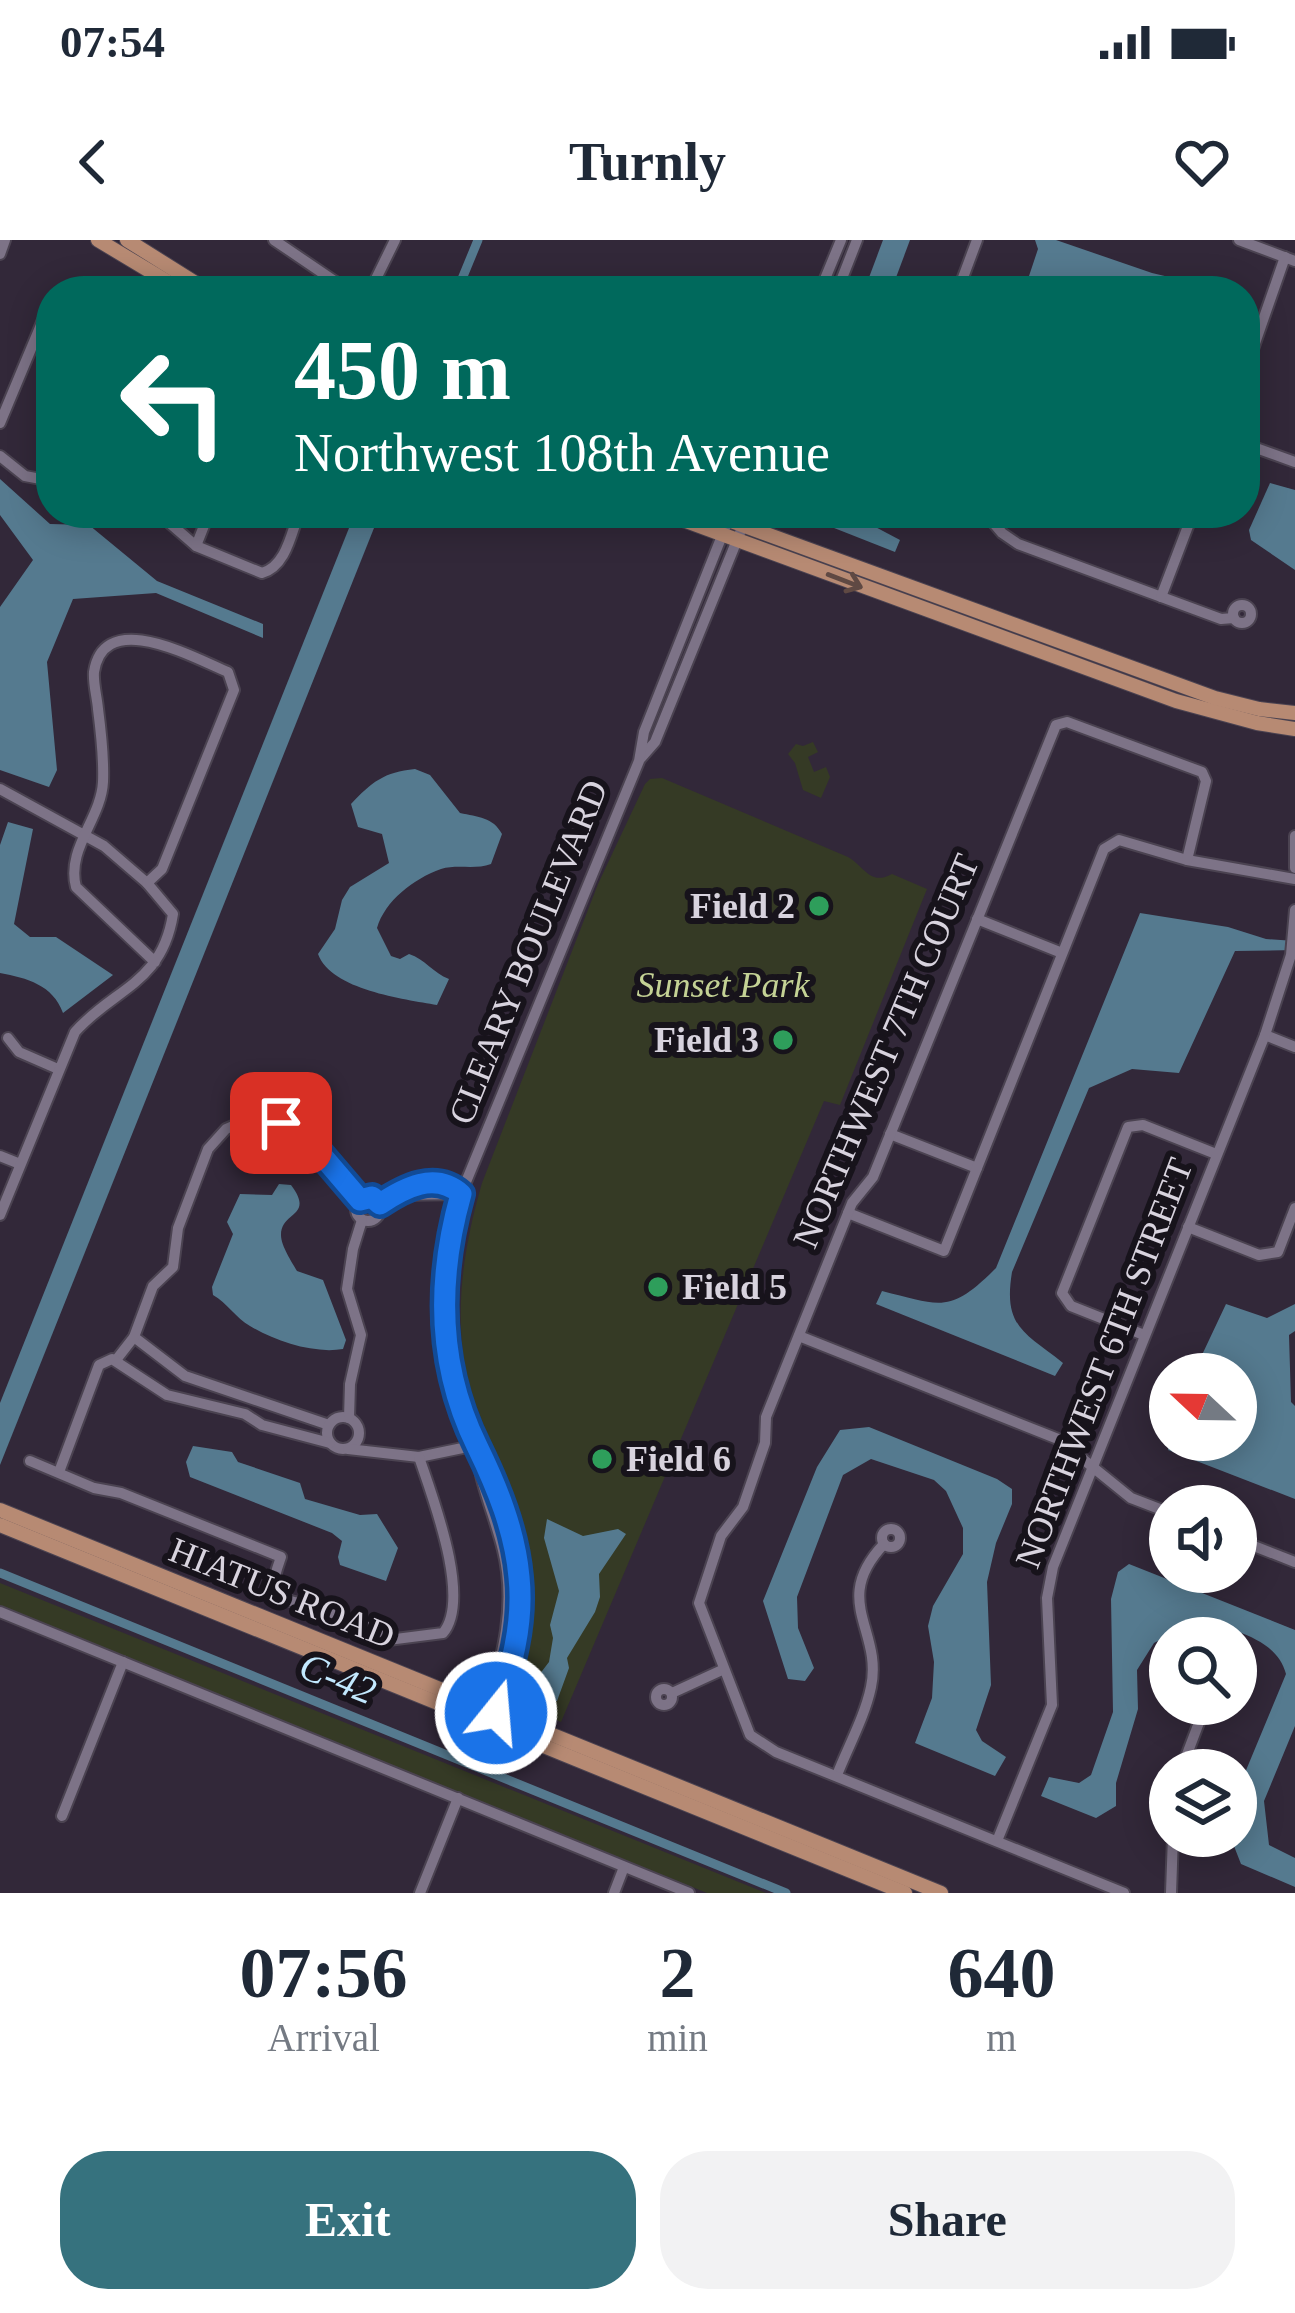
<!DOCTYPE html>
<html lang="en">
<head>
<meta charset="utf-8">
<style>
  body { margin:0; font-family:Georgia,serif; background:#f2f2f3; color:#1f2937; height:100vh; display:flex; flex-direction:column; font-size:45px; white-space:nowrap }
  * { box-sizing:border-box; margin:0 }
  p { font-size:39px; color:#747a83 }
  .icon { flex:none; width:66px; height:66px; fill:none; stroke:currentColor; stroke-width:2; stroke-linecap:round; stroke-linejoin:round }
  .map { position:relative; height:1653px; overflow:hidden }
  .sheet { display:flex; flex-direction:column; background:#fff; flex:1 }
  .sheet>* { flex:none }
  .top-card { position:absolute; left:36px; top:36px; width:1224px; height:252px; border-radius:48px; box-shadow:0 6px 30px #0003; background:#00695c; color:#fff; overflow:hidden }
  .needle { width:78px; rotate:292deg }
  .tools { position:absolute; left:1149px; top:1113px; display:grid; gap:24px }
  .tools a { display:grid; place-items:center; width:108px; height:108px; border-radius:50%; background:#fff; box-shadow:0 6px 30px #0003; font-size:60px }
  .pin { position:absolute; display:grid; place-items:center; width:102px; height:102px; color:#fff; margin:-51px; border-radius:24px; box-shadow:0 6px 18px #0006 }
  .me { position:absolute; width:132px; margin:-66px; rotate:17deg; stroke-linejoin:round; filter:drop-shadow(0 0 9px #0008) }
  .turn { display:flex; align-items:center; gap:42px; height:252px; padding:0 60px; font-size:54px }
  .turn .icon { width:156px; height:156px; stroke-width:2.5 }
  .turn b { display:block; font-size:84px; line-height:102px }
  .eta { display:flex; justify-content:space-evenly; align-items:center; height:204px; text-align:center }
  .eta b { font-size:72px; font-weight:700; line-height:84px }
  .primary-button { display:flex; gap:24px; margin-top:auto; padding:24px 60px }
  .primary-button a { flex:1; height:138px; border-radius:48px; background:#36727e; color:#fff; font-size:48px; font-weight:700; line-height:138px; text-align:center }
  .primary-button a+a { background:#f2f2f3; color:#1f2937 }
  .status { display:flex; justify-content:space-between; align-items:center; height:84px; padding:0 60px; background:#fff; direction:ltr }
  .status svg { height:33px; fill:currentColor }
  header { display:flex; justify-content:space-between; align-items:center; height:156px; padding:0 60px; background:#fff; font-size:54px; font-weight:700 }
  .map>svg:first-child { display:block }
  .park { fill:#353a25 }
  .water { fill:#557a8f }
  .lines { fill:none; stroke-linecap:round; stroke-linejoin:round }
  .canal { stroke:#557a8f; stroke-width:9 }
  .minor-casing { stroke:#4b4351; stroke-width:14 }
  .major-casing { stroke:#4b4351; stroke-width:16 }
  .minor { stroke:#7d7387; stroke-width:10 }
  .major { stroke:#b78a73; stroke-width:14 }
  .oneway { stroke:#5f4943 }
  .route-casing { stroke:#114b97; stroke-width:30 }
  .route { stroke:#1a73e8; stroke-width:21 }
  .leisure-dot { fill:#2e9e5b; stroke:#17131b; stroke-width:4.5 }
  .labels { text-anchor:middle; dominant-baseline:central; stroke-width:12; stroke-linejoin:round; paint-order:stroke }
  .poi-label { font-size:36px; font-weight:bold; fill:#d8d3de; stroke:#17131b; text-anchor:end }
  .street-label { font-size:36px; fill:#d8d3de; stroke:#17131b }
  .park-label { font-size:36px; font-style:italic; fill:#c4d295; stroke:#17131b }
  .water-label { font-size:39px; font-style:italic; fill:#c2e8fe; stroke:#17131b }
</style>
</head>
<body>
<div class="status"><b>07:54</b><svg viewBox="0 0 49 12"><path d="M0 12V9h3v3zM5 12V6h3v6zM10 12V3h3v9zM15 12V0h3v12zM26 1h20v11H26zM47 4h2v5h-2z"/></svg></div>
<header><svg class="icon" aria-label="back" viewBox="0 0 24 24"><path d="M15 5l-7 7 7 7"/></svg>Turnly<svg class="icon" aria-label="heart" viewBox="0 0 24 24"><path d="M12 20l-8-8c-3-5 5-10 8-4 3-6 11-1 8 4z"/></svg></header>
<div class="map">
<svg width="1295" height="1653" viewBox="0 0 1295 1653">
  <rect width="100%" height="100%" fill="#322839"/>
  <g class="park">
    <polygon points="813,502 818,512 808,517 814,532 826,527 830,537 821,558 803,550 795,523 788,514 796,504 803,506"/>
    <path d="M662 538 848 617C865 627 870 646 892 634L927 649 840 865 824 861 561 1482 512 1460C519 1416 532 1368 529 1324 525 1261 489 1209 471 1150 451 1083 463 1008 482 943L598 644 645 544 650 539Z"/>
    <polygon points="0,1343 766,1653 707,1653 0,1367"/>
  </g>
  <g class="water">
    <polygon points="883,0 910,0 891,51 864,51"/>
    <polygon points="1035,0 1056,0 1152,33 1203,45 1201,51 1024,51 1038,9"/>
    <polygon points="0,239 50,284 89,285 157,341 263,384 263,398 156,353 73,359 47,422 57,530 49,547 0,530 0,367 33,320 0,275"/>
    <polygon points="1270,243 1295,250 1295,330 1251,300 1249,290"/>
    <polygon points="355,273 380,273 0,1225 0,1163"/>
    <polygon points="796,273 849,273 900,300 895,312"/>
    <path d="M415 529 430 535 460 573C478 577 493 577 502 594L491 624C475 630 457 624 441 629 413 639 385 661 377 688L391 716 400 719 409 714C425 719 433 733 449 739L437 765C404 759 331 750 318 714L335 689 342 660 350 647 389 623 382 594 358 587 351 564C372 542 384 532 415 529Z"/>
    <path d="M8 582 33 589 14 684 30 697H56L113 735 63 773C53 745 27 738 0 733V605Z"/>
    <path d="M1140 673 1228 687 1266 699 1295 701V710L1235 711 1179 833 1132 829 1089 848 1012 1032C1003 1087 1024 1092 1063 1123L1055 1136 876 1064 882 1051C942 1066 950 1074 996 1028Z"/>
    <path d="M279 944 291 945C315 977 281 971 281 995 281 1006 292 1022 297 1031L323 1040 346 1100 343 1109C315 1114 276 1102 250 1086 236 1078 227 1063 213 1055L212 1047 233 994 227 982 240 954 272 955Z"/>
    <polygon points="1226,1064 1267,1078 1295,1064 1295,1091 1289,1095 1291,1162 1295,1166 1295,1259 1168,1210 1170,1189 1170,1200 1236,1200 1236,1134 1193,1134"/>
    <polygon points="869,1187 997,1239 1012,1249 1012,1264 996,1303 987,1342 991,1445 976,1490 982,1501 1006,1517 995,1536 915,1503 932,1458 934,1422 928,1386 933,1366 963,1314 963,1288 946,1251 934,1240 871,1219 843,1235 797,1357 798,1388 814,1428 805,1441 788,1439 763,1361 817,1227 840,1190"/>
    <polygon points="193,1206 232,1212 238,1222 300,1243 305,1259 360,1275 377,1274 398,1308 386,1341 340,1325 338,1317 342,1301 332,1293 190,1237 186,1222"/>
    <polygon points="547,1279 583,1296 618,1289 626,1294 599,1334 600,1357 595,1372 567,1418 569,1428 557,1461 549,1464 536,1457 539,1435 549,1422 553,1398 550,1385 559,1351 544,1298"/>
    <path d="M1129 1324 1295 1390V1486L1264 1561 1269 1605 1295 1618V1647L1241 1624 1232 1601 1236 1596 1237 1552 1286 1434C1277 1398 1231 1390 1199 1379L1154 1403 1137 1430 1138 1469 1116 1543V1566L1096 1578 1041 1556 1049 1537 1079 1543 1091 1535 1113 1472 1111 1359 1118 1332Z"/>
  </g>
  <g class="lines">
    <g class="canal">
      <polyline points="457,51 478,0"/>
      <polyline points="0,1333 786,1653"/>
    </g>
    <g class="minor-casing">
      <g id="minor">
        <polyline points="274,0 349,51"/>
        <polyline points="1239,0 1295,21"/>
        <polyline points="0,14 5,0"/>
        <polyline points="370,51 395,0"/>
        <polyline points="820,51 841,0"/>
        <polyline points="837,51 857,0"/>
        <polyline points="958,51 977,0"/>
        <polyline points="1245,132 1285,17"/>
        <polyline points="0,183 51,61"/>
        <polyline points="1245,204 1295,222"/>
        <polyline points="0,216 25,236 51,241"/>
        <path d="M158 273 196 306 262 333C286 326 291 294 299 273"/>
        <polyline points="985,273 1002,293 1018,304 1221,379 1234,378"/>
        <polyline points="196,306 209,273"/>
        <polyline points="1161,357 1193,273"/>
        <circle cx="1242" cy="374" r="9"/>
        <polyline points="641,518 655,502 748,273"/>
        <polyline points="0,549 104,606 147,643"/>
        <polyline points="1295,596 1295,628"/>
        <polyline points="977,679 1062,713"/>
        <polyline points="1265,795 1295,807"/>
        <polyline points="8,798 19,812 58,829"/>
        <polyline points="890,894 977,928"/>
        <polyline points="0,916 20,924"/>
        <polyline points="395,955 461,954"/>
        <circle cx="368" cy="969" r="12"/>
        <path d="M380 964C404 949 435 931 461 954"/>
        <polyline points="848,973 944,1011 1104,609 1119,600 1187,620 1295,639"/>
        <path d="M0 975 75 792C114 748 162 744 173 674L147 643 162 629 234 450 228 432C194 418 104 367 94 432 93 443 97 457 98 469 101 492 104 519 103 542 101 579 66 609 76 647L155 722"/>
        <polyline points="1188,987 1259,1015 1278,1012 1295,968"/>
        <polyline points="1144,1095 1071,1066 1062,1053 1128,887 1143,885 1216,914"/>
        <polyline points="799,1096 1058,1199 1131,1258 1170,1273"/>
        <polyline points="134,1097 185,1136 329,1185"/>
        <polyline points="116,1120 134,1097 153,1046 173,1027 178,988 208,909 226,889 242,882 260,880 296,890 360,960"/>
        <circle cx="343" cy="1193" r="16"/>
        <polyline points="349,1178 350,1144 361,1095 347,1049 353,1009 362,980"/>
        <path d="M477 1208C479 1243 495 1276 503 1310 517 1366 502 1417 487 1470"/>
        <polyline points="348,1209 419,1217 477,1205"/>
        <path d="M30 1221 94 1248 121 1253 281 1317C276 1332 270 1344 279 1358L322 1369 373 1389 388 1400 443 1393C472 1359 432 1256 419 1217"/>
        <polyline points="59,1232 99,1125 112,1119 167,1155 245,1174 262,1185 330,1203"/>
        <circle cx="891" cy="1298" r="9"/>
        <polyline points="1236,1299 1295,1322"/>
        <polyline points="0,1372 689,1653"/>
        <circle cx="664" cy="1457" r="8"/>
        <polyline points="672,1453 722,1430"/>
        <path d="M493 1477C505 1457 511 1430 515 1407 526 1343 513 1279 485 1220 472 1192 459 1165 452 1135 437 1073 444 1014 461 954L639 521 644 492 731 273"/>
        <polyline points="1181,1530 1206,1464"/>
        <path d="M837 1535C848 1507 865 1476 871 1447 883 1390 830 1361 884 1304"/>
        <polyline points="62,1576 123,1422"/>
        <polyline points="997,1601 1052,1465 1047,1358 1053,1327 1265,795 1291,715 1295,670"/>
        <polyline points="420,1653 458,1558"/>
        <polyline points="614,1653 624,1627"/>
        <polyline points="1124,1653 776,1512 750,1495 699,1363 721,1296 743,1267 765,1203 766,1177 852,963 873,937 1056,485 1067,482 1202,532 1206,541 1187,620"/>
        <polyline points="1171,1653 1173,1596"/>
      </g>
    </g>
    <g class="major-casing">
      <g id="major">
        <polyline points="98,0 183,51"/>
        <polyline points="127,0 208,51"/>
        <polyline points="664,273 1176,461 1257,483 1295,489"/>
        <polyline points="709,273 1215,458 1259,469 1295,473"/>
        <polyline points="0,1270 941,1653"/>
        <polyline points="0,1285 905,1653"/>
      </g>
    </g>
    <use href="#minor" class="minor"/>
    <use href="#major" class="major"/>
  </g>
  <defs><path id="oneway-shaft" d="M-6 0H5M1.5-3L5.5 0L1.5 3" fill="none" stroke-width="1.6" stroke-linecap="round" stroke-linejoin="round" transform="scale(3)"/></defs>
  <use class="oneway" href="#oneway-shaft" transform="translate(845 341) rotate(21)"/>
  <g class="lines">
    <g class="route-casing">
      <path id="route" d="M281 883 307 898 360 960 372 957 380 964C404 948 435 931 461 954 437 1039 437 1125 477 1206 497 1247 515 1291 519 1337 524 1384 511 1429 496 1473"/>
    </g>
    <use href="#route" class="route"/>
  </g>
  <g class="leisure-dot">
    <circle cx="819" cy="666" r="12"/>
    <circle cx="783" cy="800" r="12"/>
    <circle cx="658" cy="1047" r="12"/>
    <circle cx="602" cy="1219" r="12"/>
  </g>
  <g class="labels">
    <g class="poi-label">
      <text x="795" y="666">Field 2</text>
      <text x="759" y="800">Field 3</text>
      <text x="682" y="1047" text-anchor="start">Field 5</text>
      <text x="626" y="1219" text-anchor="start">Field 6</text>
    </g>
    <g class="street-label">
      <text transform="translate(528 712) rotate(-68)">CLEARY BOULEVARD</text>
      <text transform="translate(886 811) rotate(-67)">NORTHWEST 7TH COURT</text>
      <text transform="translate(1104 1123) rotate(-69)">NORTHWEST 6TH STREET</text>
      <text transform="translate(282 1353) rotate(22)">HIATUS ROAD</text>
    </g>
    <g class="park-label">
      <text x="723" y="745">Sunset Park</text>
    </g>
    <g class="water-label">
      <text transform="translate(338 1438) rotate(22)">C-42</text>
    </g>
  </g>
</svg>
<div class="tools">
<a><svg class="needle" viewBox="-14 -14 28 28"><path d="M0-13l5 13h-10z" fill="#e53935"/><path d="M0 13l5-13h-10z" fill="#747a83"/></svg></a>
<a><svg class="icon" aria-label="sound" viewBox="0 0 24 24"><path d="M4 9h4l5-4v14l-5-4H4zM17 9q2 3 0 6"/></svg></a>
<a><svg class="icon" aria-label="search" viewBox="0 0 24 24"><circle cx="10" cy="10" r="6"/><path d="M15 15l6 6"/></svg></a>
<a><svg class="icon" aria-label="layers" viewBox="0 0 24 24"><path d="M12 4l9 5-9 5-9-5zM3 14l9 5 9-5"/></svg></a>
</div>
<div class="pin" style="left:281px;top:883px;background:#d93025"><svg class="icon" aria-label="arrive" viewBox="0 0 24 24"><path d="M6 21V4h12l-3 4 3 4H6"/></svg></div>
<svg class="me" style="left:496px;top:1473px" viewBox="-20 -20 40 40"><circle r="17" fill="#1a73e8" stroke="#fff" stroke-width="3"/><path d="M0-11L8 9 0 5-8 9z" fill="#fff"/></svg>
<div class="top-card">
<div class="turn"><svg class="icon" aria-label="left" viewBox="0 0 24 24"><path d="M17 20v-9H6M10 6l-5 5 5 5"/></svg><div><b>450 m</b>Northwest 108th Avenue</div></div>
</div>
</div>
<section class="sheet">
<div class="eta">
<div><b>07:56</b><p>Arrival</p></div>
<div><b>2</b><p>min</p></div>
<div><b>640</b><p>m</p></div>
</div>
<div class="primary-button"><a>Exit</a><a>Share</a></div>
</section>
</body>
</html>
